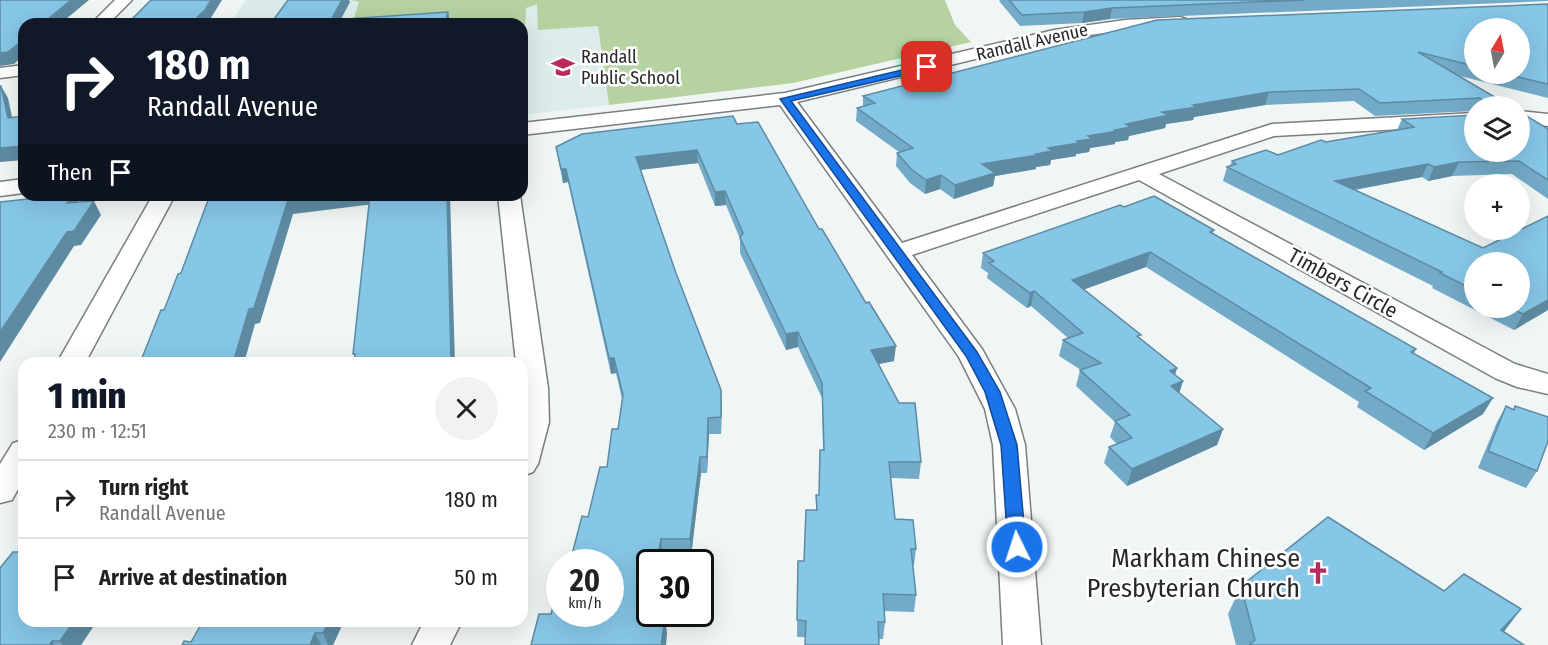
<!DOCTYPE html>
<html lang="en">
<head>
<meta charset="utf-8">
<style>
  body { margin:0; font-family:"Fira Sans Condensed",sans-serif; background:#f2f2f2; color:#202124; height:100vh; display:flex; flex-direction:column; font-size:22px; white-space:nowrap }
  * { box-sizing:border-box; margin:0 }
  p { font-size:20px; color:#757577 }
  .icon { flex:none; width:33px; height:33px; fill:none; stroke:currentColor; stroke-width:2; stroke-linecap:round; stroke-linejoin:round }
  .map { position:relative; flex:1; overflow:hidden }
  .sheet { position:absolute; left:18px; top:357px; width:510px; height:270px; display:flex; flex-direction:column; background:#fff; border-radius:18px; box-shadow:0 6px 24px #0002 }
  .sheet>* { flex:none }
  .banner { position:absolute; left:18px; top:18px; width:510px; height:183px; border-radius:18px; box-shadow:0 6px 24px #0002; background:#111827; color:#fff; overflow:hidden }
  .needle { width:39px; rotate:10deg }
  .fabs { position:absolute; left:1464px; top:18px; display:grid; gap:12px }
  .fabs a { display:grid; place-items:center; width:66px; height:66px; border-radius:50%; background:#fff; box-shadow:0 6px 24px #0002; font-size:30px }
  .speed { position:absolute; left:546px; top:549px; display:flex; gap:12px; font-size:30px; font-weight:700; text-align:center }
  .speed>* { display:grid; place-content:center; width:78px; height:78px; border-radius:50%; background:#fff; box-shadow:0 6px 24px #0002; line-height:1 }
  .speed small { font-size:15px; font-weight:400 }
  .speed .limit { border:3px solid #111; border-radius:9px; background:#fff; color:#111 }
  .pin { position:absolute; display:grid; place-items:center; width:51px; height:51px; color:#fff; margin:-26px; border-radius:12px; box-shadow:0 3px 9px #0006 }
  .me { position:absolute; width:66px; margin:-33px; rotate:356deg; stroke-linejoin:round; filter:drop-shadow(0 0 4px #0008) }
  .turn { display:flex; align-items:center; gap:21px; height:126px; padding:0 30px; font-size:27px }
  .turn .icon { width:78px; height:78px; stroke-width:2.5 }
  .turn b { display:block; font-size:42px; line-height:51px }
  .then { display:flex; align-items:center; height:57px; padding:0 30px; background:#0003; gap:12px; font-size:22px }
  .round { display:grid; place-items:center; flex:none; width:63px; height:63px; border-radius:32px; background:#f2f2f2 }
  .overview { display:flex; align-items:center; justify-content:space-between; height:102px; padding:0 30px }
  h1 { font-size:36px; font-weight:800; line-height:45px; color:#111827 }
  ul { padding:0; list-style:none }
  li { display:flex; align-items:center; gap:18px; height:78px; padding:0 30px; border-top:2px solid #e0e0e0 }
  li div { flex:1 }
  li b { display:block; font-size:22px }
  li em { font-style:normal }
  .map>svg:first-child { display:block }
  .built { fill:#dcebeb }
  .green { fill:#b6d2a1 }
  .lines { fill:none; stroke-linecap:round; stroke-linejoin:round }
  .street-casing { stroke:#7a7e7f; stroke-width:3 }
  .street { fill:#fff; fill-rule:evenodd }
  .wall { fill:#73aac7; fill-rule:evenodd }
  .shaded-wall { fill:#5e8ba2 }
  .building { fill:#86c6e7; stroke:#5e8ba2; stroke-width:1.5 }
  .route { fill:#1a73e8; stroke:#114b97; stroke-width:1.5 }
  .labels { text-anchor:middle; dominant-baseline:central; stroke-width:5; stroke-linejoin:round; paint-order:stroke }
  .far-street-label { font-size:18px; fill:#272929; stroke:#fff }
  .far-poi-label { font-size:18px; fill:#272929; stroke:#fff; text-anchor:start }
  .street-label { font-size:21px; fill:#272929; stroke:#fff }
  .near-poi-label { font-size:26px; fill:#272929; stroke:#fff; text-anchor:end }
</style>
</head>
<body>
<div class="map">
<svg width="1548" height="645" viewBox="0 0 1548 645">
  <rect width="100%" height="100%" fill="#f0f5f5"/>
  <polygon class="built" points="246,0 537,0 538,29 598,26 609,105 522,115 522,24 229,24"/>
  <polygon class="green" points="351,0 945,0 955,25 971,42 793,83 609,105 598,26 538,30 537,4 526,8 525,30 522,30 522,24 469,24 469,20 352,24 359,2"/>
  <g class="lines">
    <g class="street-casing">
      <g id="street">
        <polygon points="115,0 132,0 108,24 91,24"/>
        <polygon points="1180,17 1186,19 1188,22 1186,25 1125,30 1054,40 797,102 902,243 1272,124 1474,113 1474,125 1274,136 1159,174 1515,364 1548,374 1548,394 1517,387 1495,378 1139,180 912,255 982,349 1015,409 1025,445 1041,645 1003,645 993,445 985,409 959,357 780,105 522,135 522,123 785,93 1054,30 1125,20"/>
        <polygon points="24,65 24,75 0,78 0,68"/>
        <polygon points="1520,111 1548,114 1548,126 1520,123"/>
        <polygon points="24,179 24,193 0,196 0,182"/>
        <polygon points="153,195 175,195 85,363 57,363"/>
        <polygon points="498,195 520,195 548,388 549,422 538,464 533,472 522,476 522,363 516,363"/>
        <polygon points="24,440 24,478 12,500 0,503 0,464 13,443"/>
        <polygon points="424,621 462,621 450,645 412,645"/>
      </g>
    </g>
    <use href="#street" class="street"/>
  </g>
  <g class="wall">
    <polygon points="1000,0 1548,0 1548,1 1110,19 1082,23 1020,26 999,1"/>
    <polygon points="350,2 341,19 448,12 450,24 276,24 274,19"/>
    <path d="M1548 4V98L1456 75 1510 106H1474V111L1375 116 1354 101 1265 105 1194 117 1193 120 1166 124 1165 128 1129 136 1128 140 1115 142V144L1090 148 1089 152 1076 154V156L1051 160 1050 165 1036 167V169L995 176 993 186 954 199 940 189 925 194 910 183 896 166 897 153 899 152 856 121 857 108 863 106V96ZM1474 28 1520 74H1474Z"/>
    <path d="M1402 119 1548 129V199L1512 174 1452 176 1428 181 1422 177 1355 190 1483 248 1548 216V310L1514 330 1432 288 1433 286 1223 181 1227 167 1230 166 1232 161 1278 155 1326 142 1397 130ZM1474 262 1520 308H1474Z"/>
    <polygon points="737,124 894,361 878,364 921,462 919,479 891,478 895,519 916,549 914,565 913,565 916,595 914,612 884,611 885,622 883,639 797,637 798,561 804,561 816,510 816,495 819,495 820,450 823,450 822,398 798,347 786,350 740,253 740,239 726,205 715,206 698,163 641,170 676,273 721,390 721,434 709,434 707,473 701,473 691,556 663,556 653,617 665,618 667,634 551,614 560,614 588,517 607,467 618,429 622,399 616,373 611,374 568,182 563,183 556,147"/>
    <polygon points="1124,207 1214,230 1213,233 1416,349 1414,354 1483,414 1424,450 1357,407 1359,402 1146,267 1084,289 1140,338 1177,368 1175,375 1183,381 1179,393 1223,429 1217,445 1127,486 1104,463 1109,447 1117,444 1110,437 1115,422 1076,386 1080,370 1081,370 1059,356 1063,340 1068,338 1031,306 1027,308 987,278 988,273 981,268 983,253"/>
    <polygon points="1506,406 1513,410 1515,406 1537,471 1526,488 1478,468 1497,422"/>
    <polygon points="19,552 97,621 81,645 0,645"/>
    <polygon points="1241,586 1504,632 1524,645 1236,645 1228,614"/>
    <polygon points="203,621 344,621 333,645 182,645 191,642"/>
  </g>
  <g class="shaded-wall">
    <polygon points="71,0 89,0 60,24 42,24"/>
    <polygon points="211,0 222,0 209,21 206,24 190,24"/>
    <polygon points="342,0 349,0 350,2 338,24 331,20"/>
    <polygon points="1112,8 1110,19 1082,23 1084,12"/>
    <polygon points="448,12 450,24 445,24"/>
    <polygon points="24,39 24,55 14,64 0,66 0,53"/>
    <polygon points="1,86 8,98 15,131 8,118"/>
    <polygon points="1269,92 1265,105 1194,117 1193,120 1166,124 1165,128 1129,136 1128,140 1115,142 1115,144 1090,148 1089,152 1076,154 1076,156 1051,160 1050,165 1036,167 1036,169 995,176 993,186 954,199 955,185 982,164 1036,154 1048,148 1077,141 1088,136 1115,130 1126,124 1162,112 1193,105"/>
    <polygon points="24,146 24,160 0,162 0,148"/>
    <polygon points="697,150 698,163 637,170 636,157"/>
    <polygon points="1459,162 1452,176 1428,181 1434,167"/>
    <polygon points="1428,164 1422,177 1330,194 1335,181"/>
    <polygon points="561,169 566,169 568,182 563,183"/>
    <polygon points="941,175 940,189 925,194 926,180"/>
    <polygon points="725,191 726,205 715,206 715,192"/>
    <polygon points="73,195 75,195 81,208 67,203"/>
    <polygon points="329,195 371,195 374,204 293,214 260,323 255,324 244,363 233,363 249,309 288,200"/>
    <polygon points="447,195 450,195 455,363 451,363"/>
    <polygon points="94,201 101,215 81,245 74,246 0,362 0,332 67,232"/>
    <polygon points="1150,252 1146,267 1069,295 1072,280"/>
    <polygon points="1034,291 1031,306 1027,308 1030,293"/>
    <polygon points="1548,300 1548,310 1514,330 1523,314"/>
    <polygon points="798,332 798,347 786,350 786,334"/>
    <polygon points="896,346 894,361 869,366 871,350"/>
    <polygon points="609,358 614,358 616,373 611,374"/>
    <polygon points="1177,368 1172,384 1170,371"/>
    <polygon points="1183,381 1178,397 1171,386"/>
    <polygon points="721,390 722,406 721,434"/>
    <polygon points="1493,398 1483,414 1424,450 1433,433"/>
    <polygon points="708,418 709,434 707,473 707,457"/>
    <polygon points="1223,429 1217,445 1127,486 1132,469"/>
    <polygon points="700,457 701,473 691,556 690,539"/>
    <polygon points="661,539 663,556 662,562 657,562"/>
    <polygon points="1521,609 1500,637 1501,630"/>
    <polygon points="650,610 650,614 654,614 650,634 648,617"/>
    <polygon points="665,618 667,634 666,645 661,645"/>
    <polygon points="74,621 97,621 81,645 63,645 60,641"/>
    <polygon points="329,621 344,621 333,645 328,645 323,633"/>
    <polygon points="315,633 321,645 310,645"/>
    <polygon points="52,641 55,645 49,645"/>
  </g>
  <g class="building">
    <polygon points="0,0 71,0 42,24 24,24 24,39 8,52 0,53"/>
    <polygon points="151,0 211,0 205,10 190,24 127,24"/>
    <polygon points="288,0 342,0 331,20 448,12 445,24 282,24 284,22 274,19"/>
    <polygon points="1009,0 1305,0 1112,8 1084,12 1022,15"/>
    <polygon points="1548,4 1548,84 1505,74 1520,74 1520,28 1474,28 1474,66 1418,52 1510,106 1481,106 1482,100 1480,98 1380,103 1359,89 1269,92 1193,105 1197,107 1162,112 1169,115 1126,124 1131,127 1115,130 1118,131 1088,136 1092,139 1077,141 1079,143 1048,148 1052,151 1036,154 1038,155 982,164 995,173 955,185 941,175 926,180 911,169 897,153 913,148 857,108 875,103 863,96 1157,20"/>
    <polygon points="0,86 1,86 8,118 24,116 24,146 0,148"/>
    <polygon points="1520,112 1548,129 1548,180 1519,161 1459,162 1434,167 1428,164 1335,181 1483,248 1548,216 1548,300 1523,314 1509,308 1520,308 1520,262 1474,262 1474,290 1440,273 1442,272 1227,167 1236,164 1232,161 1266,150 1278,155 1321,140 1326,142 1414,127 1402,119 1474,115 1474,152 1520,152"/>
    <polygon points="733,116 737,124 758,122 819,229 822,229 866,303 869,302 896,346 871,350 899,403 915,403 921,462 889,462 895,519 913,520 916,549 911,549 916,595 883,594 885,622 878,622 879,645 805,645 806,621 797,620 798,561 804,561 806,510 817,510 816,495 819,495 820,450 824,450 822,383 798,332 786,334 740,238 743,233 725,191 715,192 697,150 636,157 676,273 721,390 721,417 708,418 707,457 700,457 690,539 661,539 657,562 650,562 650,610 648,617 665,618 661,645 531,645 539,614 551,614 558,588 560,588 560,614 610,614 610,562 570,562 582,516 588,517 600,467 607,467 612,429 618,429 623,395 614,358 609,358 566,169 561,169 556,147 582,134"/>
    <polygon points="65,195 73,195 67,203 94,201 74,231 67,232 0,332 0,202"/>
    <polygon points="210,195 329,195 288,200 254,308 249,309 233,363 140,363 161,310 164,310 178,274 181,273"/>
    <polygon points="370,195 447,195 451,363 354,363 355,354 353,354"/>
    <polygon points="1154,196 1214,230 1210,232 1416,349 1411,352 1493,398 1433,433 1365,391 1371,388 1150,252 1072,280 1141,335 1137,336 1177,368 1170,371 1183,381 1171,386 1223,429 1132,469 1109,447 1132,438 1115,421 1130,415 1080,370 1101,363 1063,340 1083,333 1034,291 1030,293 989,263 994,261 983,253 1120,205 1124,207"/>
    <polygon points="1506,406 1514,410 1515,406 1548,417 1548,441 1537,471 1488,451"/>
    <polygon points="1328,517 1444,591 1464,574 1521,609 1501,630 1524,645 1249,645 1255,640 1241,586"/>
    <polygon points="24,546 24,621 74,621 60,641 52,641 49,645 0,645 0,568 13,552 19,552"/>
    <polygon points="203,621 329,621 323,633 315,633 310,645 182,645 184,641 191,642"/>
  </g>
  <polygon class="route" points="927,64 931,67 930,69 791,101 977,352 1000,392 1017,445 1026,547 1023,552 1017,554 1010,552 1008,547 1001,445 985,392 966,356 780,99"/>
  <defs>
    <g id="school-bare" transform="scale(1.8)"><path d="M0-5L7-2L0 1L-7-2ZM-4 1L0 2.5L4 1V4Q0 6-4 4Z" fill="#b92b5d" stroke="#fff" stroke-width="2.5" paint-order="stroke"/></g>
    <g id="church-bare" transform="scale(1.8)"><path d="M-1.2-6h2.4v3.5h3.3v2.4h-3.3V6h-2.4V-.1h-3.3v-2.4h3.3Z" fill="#b92b5d" stroke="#fff" stroke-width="2.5" paint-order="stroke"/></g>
  </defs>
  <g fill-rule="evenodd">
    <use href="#school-bare" x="563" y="67"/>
    <use href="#church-bare" x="1318" y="573"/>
  </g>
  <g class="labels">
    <g class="far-street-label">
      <text transform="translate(1032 42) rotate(-13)">Randall Avenue</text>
    </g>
    <g class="far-poi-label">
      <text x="581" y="57">Randall<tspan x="581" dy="21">Public School</tspan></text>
    </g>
    <g class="street-label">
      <text transform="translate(1343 283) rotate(29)">Timbers Circle</text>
    </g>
    <g class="near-poi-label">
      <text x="1300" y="558">Markham Chinese<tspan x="1300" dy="30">Presbyterian Church</tspan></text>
    </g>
  </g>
</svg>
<div class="fabs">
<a><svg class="needle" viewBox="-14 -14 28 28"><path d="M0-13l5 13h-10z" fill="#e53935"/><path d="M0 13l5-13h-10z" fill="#757577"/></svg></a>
<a><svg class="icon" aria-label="layers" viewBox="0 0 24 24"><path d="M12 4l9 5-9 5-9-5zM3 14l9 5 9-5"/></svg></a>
<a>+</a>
<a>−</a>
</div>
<div class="speed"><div>20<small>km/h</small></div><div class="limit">30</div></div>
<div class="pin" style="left:927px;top:67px;background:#d93025"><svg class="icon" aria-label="arrive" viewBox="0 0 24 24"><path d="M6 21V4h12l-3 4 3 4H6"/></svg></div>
<svg class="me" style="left:1017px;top:547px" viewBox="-20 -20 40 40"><circle r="17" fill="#1a73e8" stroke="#fff" stroke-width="3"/><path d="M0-11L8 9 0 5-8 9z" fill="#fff"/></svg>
<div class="banner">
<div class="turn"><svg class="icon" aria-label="right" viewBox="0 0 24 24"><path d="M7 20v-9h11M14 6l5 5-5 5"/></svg><div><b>180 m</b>Randall Avenue</div></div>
<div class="then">Then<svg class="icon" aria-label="arrive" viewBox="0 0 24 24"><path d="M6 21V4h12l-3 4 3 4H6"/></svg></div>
</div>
<section class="sheet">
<div class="overview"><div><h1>1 min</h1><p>230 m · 12:51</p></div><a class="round"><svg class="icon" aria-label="close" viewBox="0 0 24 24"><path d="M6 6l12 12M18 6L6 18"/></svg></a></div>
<ul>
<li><svg class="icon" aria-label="right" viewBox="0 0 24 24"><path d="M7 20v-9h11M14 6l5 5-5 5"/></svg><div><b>Turn right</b><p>Randall Avenue</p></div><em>180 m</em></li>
<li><svg class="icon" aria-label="arrive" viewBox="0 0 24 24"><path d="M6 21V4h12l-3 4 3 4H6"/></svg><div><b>Arrive at destination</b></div><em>50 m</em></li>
</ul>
</section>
</div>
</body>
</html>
